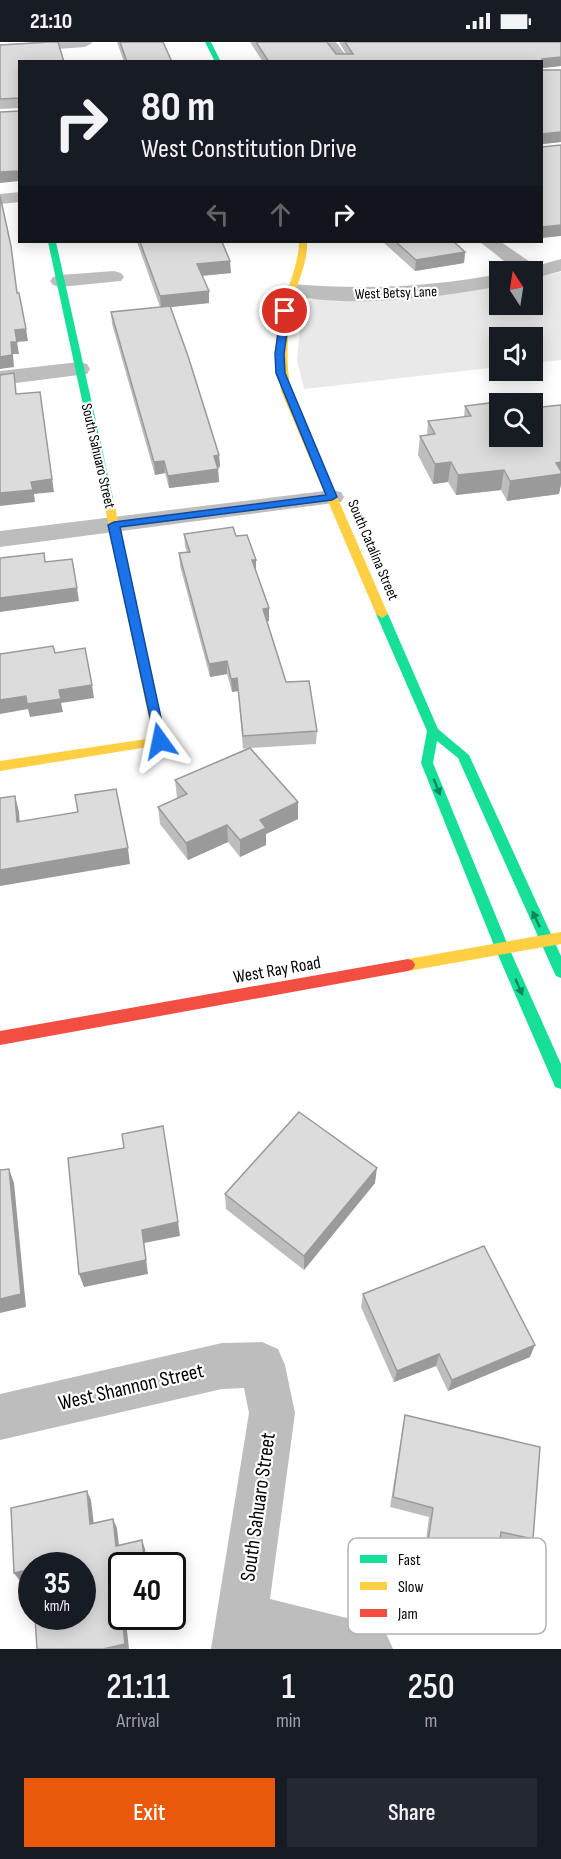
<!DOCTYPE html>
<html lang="en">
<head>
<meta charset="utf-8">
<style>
  body { margin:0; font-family:"Sofia Sans Condensed",sans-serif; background:#242831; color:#f1f3f6; height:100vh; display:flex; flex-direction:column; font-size:22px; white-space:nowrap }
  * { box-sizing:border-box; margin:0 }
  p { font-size:20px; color:#9ea1a6 }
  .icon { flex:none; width:33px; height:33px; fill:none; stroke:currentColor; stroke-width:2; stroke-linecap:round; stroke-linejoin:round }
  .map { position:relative; height:1607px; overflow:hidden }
  .side { display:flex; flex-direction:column; background:#171b24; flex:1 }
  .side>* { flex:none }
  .hud { position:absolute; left:18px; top:18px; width:525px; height:183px; border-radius:0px; box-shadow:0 3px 15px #0003; background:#171b24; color:#f1f3f6; overflow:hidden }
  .needle { width:39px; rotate:348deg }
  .buttons { position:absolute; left:489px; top:219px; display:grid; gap:12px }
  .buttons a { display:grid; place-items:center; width:54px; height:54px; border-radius:0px; background:#171b24; box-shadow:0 3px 15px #0003; font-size:30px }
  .speed { position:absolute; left:18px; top:1510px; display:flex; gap:12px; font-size:30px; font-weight:700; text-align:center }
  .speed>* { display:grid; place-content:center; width:78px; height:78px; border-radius:50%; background:#171b24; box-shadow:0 3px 15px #0003; line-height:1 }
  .speed small { font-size:15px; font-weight:400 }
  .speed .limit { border:3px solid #111; border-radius:9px; background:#fff; color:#111 }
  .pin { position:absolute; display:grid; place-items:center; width:51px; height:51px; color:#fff; margin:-26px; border:3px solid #fff; border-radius:50%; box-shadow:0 2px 6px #0007 }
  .me { position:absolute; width:66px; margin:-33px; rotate:348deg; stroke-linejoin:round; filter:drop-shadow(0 0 4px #0008) }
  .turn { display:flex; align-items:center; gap:21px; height:126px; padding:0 24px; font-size:27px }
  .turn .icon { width:78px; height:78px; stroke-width:2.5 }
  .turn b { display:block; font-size:42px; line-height:51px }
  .lanes { display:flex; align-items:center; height:57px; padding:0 24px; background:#0003; justify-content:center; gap:30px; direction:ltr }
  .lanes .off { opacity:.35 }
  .eta { display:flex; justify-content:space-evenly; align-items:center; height:102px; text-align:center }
  .eta b { font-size:36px; font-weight:600; line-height:42px }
  .action { display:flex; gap:12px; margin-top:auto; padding:12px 24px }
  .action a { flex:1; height:69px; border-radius:0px; background:#ea580c; color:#fff; font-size:24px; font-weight:600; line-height:69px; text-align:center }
  .action a+a { background:#242831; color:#f1f3f6 }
  .status { display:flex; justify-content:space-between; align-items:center; height:42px; padding:0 30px; background:#171b24; direction:ltr }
  .status svg { height:16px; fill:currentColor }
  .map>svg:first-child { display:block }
  .green { fill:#e9e9e9 }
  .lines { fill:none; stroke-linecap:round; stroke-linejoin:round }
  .street { fill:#bdbdbd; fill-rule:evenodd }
  .fast { fill:#16e098; fill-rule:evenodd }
  .slow { fill:#ffcf43; fill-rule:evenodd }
  .jam { fill:#f24e42; fill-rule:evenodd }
  .wall { fill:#bdbdbd }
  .shaded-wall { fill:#9a9a9a }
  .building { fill:#dcdcdc; stroke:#9a9a9a; stroke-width:1.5 }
  .oneway { fill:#0d865b }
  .route { fill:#1a73e8; stroke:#114b97; stroke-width:1.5 }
  .labels { text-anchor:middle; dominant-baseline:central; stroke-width:4.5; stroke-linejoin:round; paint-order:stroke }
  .far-street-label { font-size:15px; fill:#000; stroke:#fff }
  .street-label { font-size:18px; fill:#000; stroke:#fff }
  .near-street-label { font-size:21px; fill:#000; stroke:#fff }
  .key { fill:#fff; stroke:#b2b2b2; stroke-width:1.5 }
  .key-label { font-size:16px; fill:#000 }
</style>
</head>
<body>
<div class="status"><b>21:10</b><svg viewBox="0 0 49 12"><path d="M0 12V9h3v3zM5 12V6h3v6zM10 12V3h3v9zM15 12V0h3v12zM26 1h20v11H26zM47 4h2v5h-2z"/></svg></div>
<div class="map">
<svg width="561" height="1607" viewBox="0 0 561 1607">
  <rect width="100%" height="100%" fill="#fff"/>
  <polygon class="green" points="561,230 561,318 533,321 532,296 500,296 499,325 304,347 297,318 302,265 312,257 499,244 500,262 532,262 533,236"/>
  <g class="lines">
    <g class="street">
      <polygon points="38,0 91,0 92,1 85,5 0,11 0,3"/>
      <polygon points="322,0 336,0 351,20 336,20"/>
      <polygon points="20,150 20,160 0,162 0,152"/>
      <polygon points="480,200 501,200 536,224 561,217 561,229 532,237 532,230 518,230"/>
      <polygon points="114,229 121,231 124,235 121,239 60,245 53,243 50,239 53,235 60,233"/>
      <path d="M500 232V244C438 256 346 267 285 252L282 248 285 244 292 242C363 248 430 245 500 232Z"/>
      <polygon points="79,320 87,322 90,327 87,332 0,343 0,329"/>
      <polygon points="332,448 341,450 344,455 341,460 0,505 0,489"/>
      <polygon points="262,1300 278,1307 285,1323 295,1371 270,1557 367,1581 385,1589 393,1607 211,1607 249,1371 244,1346 222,1347 0,1398 0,1352 222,1301"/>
    </g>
    <g class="fast">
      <polygon points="205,0 211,0 221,20 215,20"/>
      <polygon points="48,200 56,200 113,456 108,459 103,456"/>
      <polygon points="382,568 388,572 438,687 469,713 561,914 561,936 556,934 554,930 458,716 437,699 433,721 509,906 561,1022 561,1047 555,1045 553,1040 495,906 421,721 427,689 376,572"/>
    </g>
    <g class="slow">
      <path d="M299 200H307C308 218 299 237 294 255 287 287 285 317 291 349L388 572 382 576 376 572 281 349C276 315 279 284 287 251 292 234 299 217 299 200Z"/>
      <polygon points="108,453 113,456 166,699 160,703 0,729 0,719 153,696 103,456"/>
      <polygon points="561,890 561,902 408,929 403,927 401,923 403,919 408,917"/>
    </g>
    <polygon class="jam" points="408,917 413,919 415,923 413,927 408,929 0,1003 0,989"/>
  </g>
  <g class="wall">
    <polygon points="117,0 163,0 172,20 124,20"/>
    <polygon points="250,0 327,0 336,12 346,12 339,0 561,0 561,24 542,26 542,28 561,28 561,100 542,102 542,196 542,20 263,20"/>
    <polygon points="0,3 20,20 20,66 0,67"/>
    <polygon points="137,200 222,200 231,231 202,234 209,249 209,261 171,265 219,413 220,425 218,426 219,440 169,446 165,431 155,433 112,282 111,270 160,265"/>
    <polygon points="383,200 454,200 465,210 464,221 415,229"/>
    <polygon points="561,363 561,442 559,452 507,459 501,448 456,453 448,440 433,442 418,413 420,394 427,393 428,379 464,375 465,364 500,394"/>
    <polygon points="184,492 236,494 256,530 269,579 267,579 286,640 317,689 316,702 250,706 298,777 266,792 266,803 240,815 228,800 188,818 160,782 158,765 177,756 175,738 248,706 243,707 238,649 232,650 227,632 210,635 180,524 179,511 187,510 185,504"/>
    <polygon points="375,1141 304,1228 226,1167 225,1152"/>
    <polygon points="363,1252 530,1315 448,1349 436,1324 394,1340 361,1265"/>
    <polygon points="405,1373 533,1497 527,1506 500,1500 497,1524 492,1533 424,1514 429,1475 390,1465 403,1384"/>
  </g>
  <g class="shaded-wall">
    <polygon points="561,15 561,24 542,26 542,17"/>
    <polygon points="561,90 561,100 542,102 542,92"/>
    <polygon points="20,129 20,139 0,141 0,130"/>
    <polygon points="561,183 561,194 542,196 542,185"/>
    <polygon points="465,210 464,221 415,229 416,218"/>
    <polygon points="230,219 231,231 198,234 197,222"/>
    <polygon points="209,249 209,261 161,266 160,254"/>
    <polygon points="26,287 28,299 17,300 19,312 13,312 14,325 0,327 0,315 11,300 15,288"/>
    <polygon points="40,350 54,450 34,452 35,460 0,464 0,451 31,440"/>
    <polygon points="219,413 220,425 214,426 214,414"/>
    <polygon points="164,419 165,431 155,433 154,420"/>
    <polygon points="451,420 448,440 433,442 435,422"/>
    <polygon points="561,420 561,442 559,452 507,459 510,439 556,421"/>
    <polygon points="218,427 219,440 169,446 168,434"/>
    <polygon points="504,428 501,448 456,453 458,433"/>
    <polygon points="252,518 256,518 256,530"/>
    <polygon points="77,546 79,559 0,570 0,556"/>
    <polygon points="269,566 269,579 263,580 263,567"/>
    <polygon points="227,619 227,632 210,635 209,622"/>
    <polygon points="237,636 238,649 232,650 231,637"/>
    <polygon points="92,643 94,656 61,661 63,670 30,675 28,667 0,672 0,658"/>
    <polygon points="15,754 19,770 21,796 17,780"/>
    <polygon points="298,760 298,777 266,792 266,803 240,815 240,798 260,778"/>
    <polygon points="227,783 228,800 188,818 186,801"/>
    <polygon points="128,806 130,822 0,844 0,828"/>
    <polygon points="377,1126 375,1141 304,1228 304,1214"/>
    <polygon points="9,1127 14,1141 26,1265 0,1271 0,1257"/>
    <polygon points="178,1180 180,1194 144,1201 148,1232 84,1245 79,1232 142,1188"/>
    <polygon points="535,1303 530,1315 448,1349 452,1338"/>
    <polygon points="439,1312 436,1324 394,1340 397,1329"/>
    <polygon points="87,1449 91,1458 95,1492 90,1482"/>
    <polygon points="113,1477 117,1486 120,1513 116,1504"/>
    <polygon points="142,1498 145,1507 147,1524 145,1524"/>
    <polygon points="32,1527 32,1537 20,1539 14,1531"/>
    <polygon points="122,1575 143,1575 126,1579 129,1607 103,1607"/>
  </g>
  <g class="building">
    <polygon points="50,0 58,0 64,20 20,20 20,56 0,57 0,3"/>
    <polygon points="120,0 163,0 172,20 127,20"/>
    <polygon points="256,0 327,0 336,12 353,12 345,0 561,0 561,15 542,17 542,28 561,28 561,90 542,92 542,105 561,103 561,183 542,185 542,20 269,20"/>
    <polygon points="20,69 20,129 0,130 0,70"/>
    <polygon points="0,154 11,204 17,251 19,251 26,287 15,288 17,300 11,300 12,313 0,315"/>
    <polygon points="140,200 222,200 230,219 197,222 209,249 160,254"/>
    <polygon points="396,200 454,200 465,210 416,218"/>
    <polygon points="170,264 188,314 219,413 214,414 218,427 168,434 164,419 154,420 111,270"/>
    <polygon points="14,331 16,352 40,350 52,437 31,440 33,448 0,451 0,333"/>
    <polygon points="513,358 515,362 500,362 500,394 532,394 532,366 561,363 561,420 556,421 561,429 561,432 510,439 504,428 458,433 451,420 435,422 420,394 435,392 428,379 471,374 465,364"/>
    <polygon points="233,485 236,494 247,493 256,518 252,518 269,566 263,567 286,640 309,639 317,689 243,694 237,636 231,637 227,619 209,622 179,511 190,510 184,492"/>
    <polygon points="44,511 45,520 72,517 77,546 0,556 0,516"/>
    <polygon points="53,604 55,611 85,606 92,643 59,648 61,657 27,662 26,654 0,658 0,612"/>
    <polygon points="250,706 298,760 260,778 266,786 240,798 227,783 186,801 158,765 187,752 175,738"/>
    <polygon points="116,747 128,806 0,828 0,756 15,754 17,780 78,770 75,753"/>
    <polygon points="299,1070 377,1126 304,1214 225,1152"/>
    <polygon points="163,1084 178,1180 142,1188 146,1218 79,1232 68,1116 124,1106 122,1092"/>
    <polygon points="9,1127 21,1252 0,1257 0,1128"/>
    <polygon points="484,1204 535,1303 452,1338 439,1312 397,1329 363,1252"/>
    <polygon points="405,1373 540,1405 533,1497 501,1490 497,1524 427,1506 433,1466 393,1455"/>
    <polygon points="87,1449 90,1482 113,1477 116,1504 142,1498 145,1524 122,1524 122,1575 125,1602 103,1607 37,1607 35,1575 82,1575 82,1524 32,1524 32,1527 14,1531 11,1466"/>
  </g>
  <defs><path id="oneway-solid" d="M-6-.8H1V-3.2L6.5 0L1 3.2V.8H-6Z" transform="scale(1.5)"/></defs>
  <g class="oneway">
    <use href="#oneway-solid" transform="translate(437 745) rotate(68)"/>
    <use href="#oneway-solid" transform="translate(536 877) rotate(-115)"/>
    <use href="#oneway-solid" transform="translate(519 945) rotate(66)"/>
  </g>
  <polygon class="route" points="285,266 290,269 284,312 285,331 337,455 332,458 120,485 166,699 165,703 156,703 108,483 114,480 326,453 276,331 275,312 281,269"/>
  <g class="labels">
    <g class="far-street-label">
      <text transform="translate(396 251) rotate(-2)">West Betsy Lane</text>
      <text transform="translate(98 414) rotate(77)">South Sahuaro Street</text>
      <text transform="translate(373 508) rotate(67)">South Catalina Street</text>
    </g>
    <g class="street-label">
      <text transform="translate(277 928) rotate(-10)">West Ray Road</text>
    </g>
    <g class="near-street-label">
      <text transform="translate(131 1345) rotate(-13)">West Shannon Street</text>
      <text transform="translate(258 1465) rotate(-82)">South Sahuaro Street</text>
    </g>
  </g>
  <rect x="348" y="1496" width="198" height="96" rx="9" class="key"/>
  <rect x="360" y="1513" width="27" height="8" fill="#16e098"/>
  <rect x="360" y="1540" width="27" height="8" fill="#ffcf43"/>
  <rect x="360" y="1567" width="27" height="8" fill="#f24e42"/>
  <g class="key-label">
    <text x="398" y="1523">Fast</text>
    <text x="398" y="1550">Slow</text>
    <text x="398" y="1577">Jam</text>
  </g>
</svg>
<div class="buttons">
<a><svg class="needle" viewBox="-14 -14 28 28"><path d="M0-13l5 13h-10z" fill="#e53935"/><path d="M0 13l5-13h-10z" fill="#9ea1a6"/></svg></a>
<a><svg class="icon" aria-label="sound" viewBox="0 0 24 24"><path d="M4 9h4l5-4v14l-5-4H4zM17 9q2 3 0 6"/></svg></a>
<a><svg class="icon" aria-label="search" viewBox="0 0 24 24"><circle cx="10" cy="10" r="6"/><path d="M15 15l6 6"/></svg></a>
</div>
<div class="speed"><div>35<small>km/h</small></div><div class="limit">40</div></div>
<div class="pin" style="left:285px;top:269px;background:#d93025"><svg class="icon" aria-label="arrive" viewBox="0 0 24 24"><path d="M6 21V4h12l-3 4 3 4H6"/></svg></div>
<svg class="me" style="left:160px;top:699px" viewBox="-20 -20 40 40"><path d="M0-17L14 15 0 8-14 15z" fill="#1a73e8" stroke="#fff" stroke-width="4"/></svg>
<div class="hud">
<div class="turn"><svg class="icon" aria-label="right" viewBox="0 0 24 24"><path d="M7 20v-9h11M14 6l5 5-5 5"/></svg><div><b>80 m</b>West Constitution Drive</div></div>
<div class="lanes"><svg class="icon off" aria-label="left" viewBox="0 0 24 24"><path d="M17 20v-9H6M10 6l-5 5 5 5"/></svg><svg class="icon off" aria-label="ahead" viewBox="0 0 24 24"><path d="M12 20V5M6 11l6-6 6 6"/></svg><svg class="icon" aria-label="right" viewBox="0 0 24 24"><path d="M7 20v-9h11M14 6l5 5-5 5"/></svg></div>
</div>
</div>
<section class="side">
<div class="eta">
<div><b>21:11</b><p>Arrival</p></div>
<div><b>1</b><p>min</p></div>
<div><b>250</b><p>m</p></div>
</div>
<div class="action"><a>Exit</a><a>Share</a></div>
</section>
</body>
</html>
